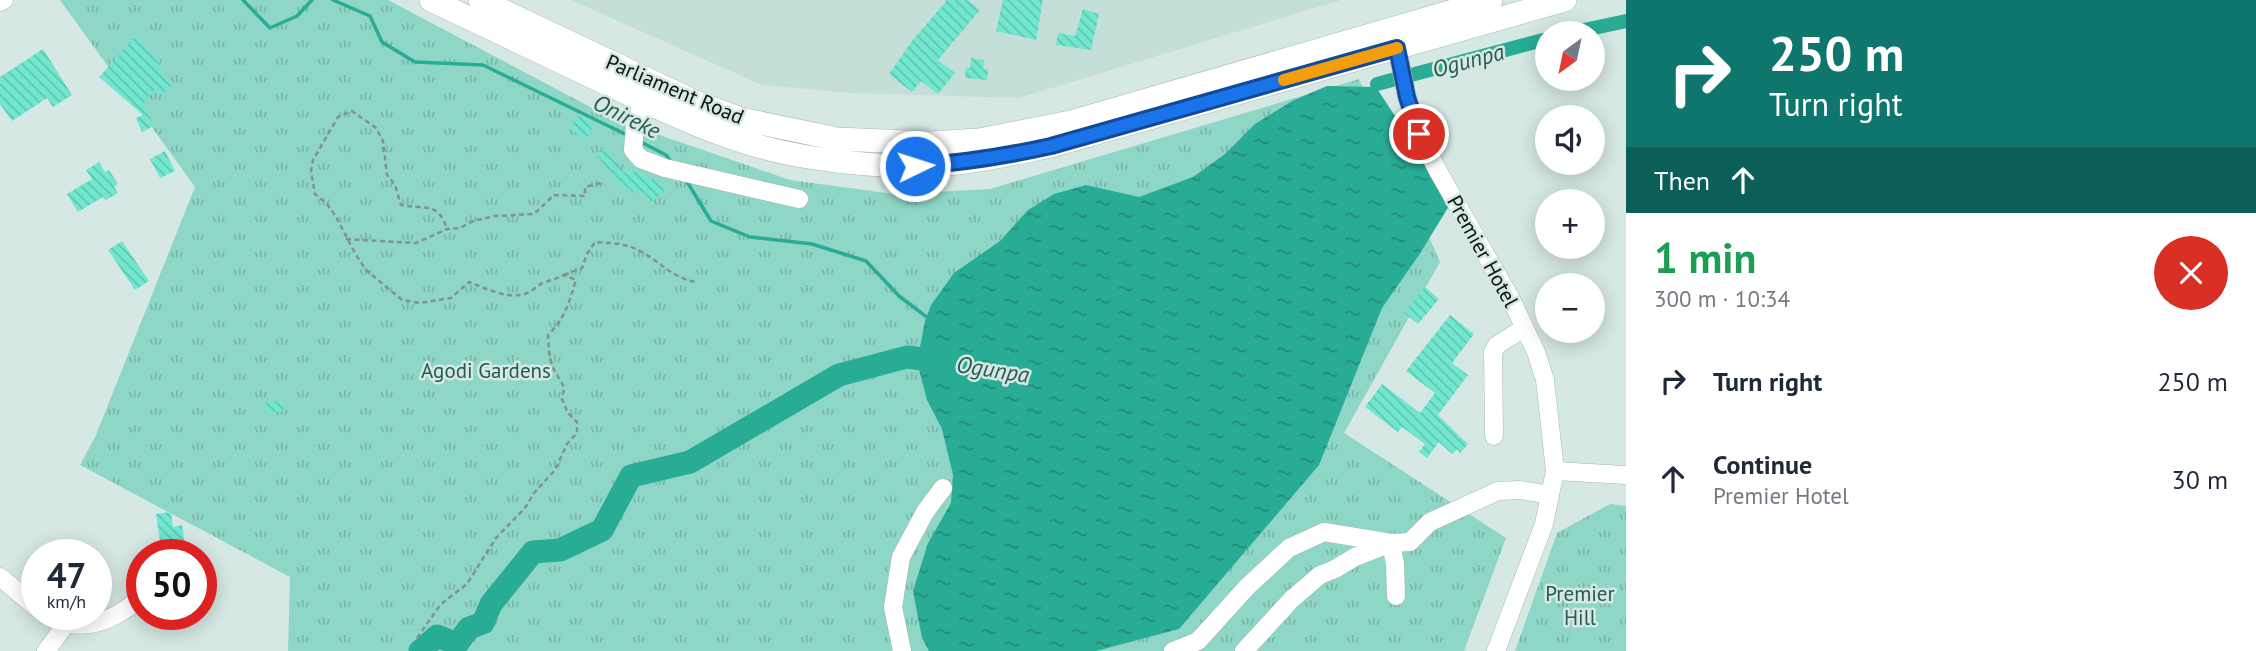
<!DOCTYPE html>
<html lang="en">
<head>
<meta charset="utf-8">
<style>
  body { margin:0; font-family:"PT Sans",sans-serif; background:#f6f6f7; color:#1f2937; height:100vh; display:flex; flex-direction:column; font-size:26px; white-space:nowrap }
  * { box-sizing:border-box; margin:0 }
  p { font-size:23px; color:#747a83 }
  .icon { flex:none; width:38px; height:38px; fill:none; stroke:currentColor; stroke-width:2; stroke-linecap:round; stroke-linejoin:round }
  .map { position:relative; flex:1; overflow:hidden }
  .side { display:flex; flex-direction:column; background:#fff; width:630px }
  .side>* { flex:none }
  .banner { background:#0f766e; color:#fff; overflow:hidden }
  .needle { width:46px; rotate:213deg }
  .buttons { position:absolute; left:1535px; top:21px; display:grid; gap:14px }
  .buttons a { display:grid; place-items:center; width:70px; height:70px; border-radius:50%; background:#fff; box-shadow:0 4px 18px #0003; font-size:35px }
  .speed { position:absolute; left:21px; top:539px; display:flex; gap:14px; font-size:35px; font-weight:700; text-align:center }
  .speed>* { display:grid; place-content:center; width:91px; height:91px; border-radius:50%; background:#fff; box-shadow:0 4px 18px #0003; line-height:1 }
  .speed small { font-size:18px; font-weight:400 }
  .speed .limit { border:10px solid #d22; background:#fff; color:#111 }
  .pin { position:absolute; display:grid; place-items:center; width:60px; height:60px; color:#fff; margin:-30px; border:4px solid #fff; border-radius:50%; box-shadow:0 2px 7px #0007 }
  .me { position:absolute; width:77px; margin:-38px; rotate:86deg; stroke-linejoin:round; filter:drop-shadow(0 0 5px #0008) }
  .turn { display:flex; align-items:center; gap:24px; height:147px; padding:0 28px; font-size:32px }
  .turn .icon { width:91px; height:91px; stroke-width:2.5 }
  .turn b { display:block; font-size:49px; line-height:60px }
  .then { display:flex; align-items:center; height:66px; padding:0 28px; background:#0003; gap:14px; font-size:26px }
  .round { display:grid; place-items:center; flex:none; width:74px; height:74px; border-radius:37px; background:#f6f6f7 }
  .overview { display:flex; align-items:center; justify-content:space-between; height:119px; padding:0 28px }
  h1 { font-size:42px; font-weight:800; line-height:52px; color:#1e9e55 }
  ul { padding:0; list-style:none }
  li { display:flex; align-items:center; gap:21px; height:98px; padding:0 28px }
  li div { flex:1 }
  li b { display:block; font-size:26px }
  li em { font-style:normal }
  main { display:flex; flex:1; min-height:0 }
  .map>svg:first-child { display:block }
  .built { fill:#c3dfd8 }
  .park { fill:url(#park-tufts) }
  .water { fill:url(#water-ripples) }
  .lines { fill:none; stroke-linecap:round; stroke-linejoin:round }
  .stream { stroke:#29ac95; stroke-width:3.5 }
  .canal { stroke:#29ac95; stroke-width:14 }
  .river { stroke:#29ac95; stroke-width:23 }
  .building { fill:url(#building-back-hatch) }
  .minor-casing { stroke:#a7b9b4; stroke-width:19 }
  .major-casing { stroke:#a7b9b4; stroke-width:24 }
  .path { stroke:#84928f; stroke-width:2.5; stroke-dasharray:5 3.5; stroke-linecap:butt }
  .minor { stroke:#fff; stroke-width:18 }
  .major { stroke:#fff; stroke-width:23 }
  .route-casing { stroke:#114b97; stroke-width:18 }
  .route { stroke:#1a73e8; stroke-width:12 }
  .slow { stroke:#f59e0b; stroke-width:12 }
  .labels { text-anchor:middle; dominant-baseline:central; stroke-width:5; stroke-linejoin:round; paint-order:stroke }
  .street-label { font-size:21px; fill:#0d1412; stroke:#d5e8e3 }
  .park-label { font-size:21px; fill:#27594f; stroke:#d5e8e3 }
  .water-label { font-size:23px; font-style:italic; fill:#295c51; stroke:#d5e8e3 }
</style>
</head>
<body>
<main>
<div class="map">
<svg width="1626" height="651" viewBox="0 0 1626 651">
  <defs>
    <pattern id="park-tufts" width="24" height="20" patternUnits="userSpaceOnUse" patternTransform="scale(1.75)"><rect width="24" height="20" fill="#8ed6c5"/><path d="M3 7l-1-3M5 7V3M7 7l1-3M15 17l-1-3M17 17v-4M19 17l1-3" fill="none" stroke="#79b7a8"/></pattern>
    <pattern id="water-ripples" width="26" height="14" patternUnits="userSpaceOnUse" patternTransform="scale(1.75)"><rect width="26" height="14" fill="#29ac95"/><path d="M2 4q2-2 4 0t4 0M15 11q2-2 4 0t4 0" fill="none" stroke="#228b78"/></pattern>
    <pattern id="building-back-hatch" width="6" height="6" patternUnits="userSpaceOnUse" patternTransform="scale(1.75)"><rect width="6" height="6" fill="#71e7cf"/><path d="M-1 5l2 2M0 0l6 6M5-1l2 2" fill="none" stroke="#61c5b1"/></pattern>
  </defs>
  <rect width="100%" height="100%" fill="#d5e8e3"/>
  <polygon class="built" points="571,0 1341,0 1019,98 850,93 762,85"/>
  <g class="park">
    <polygon points="60,0 388,0 613,119 790,180 894,194 990,189 1359,79 1440,262 1344,433 1506,538 1464,651 288,651 290,577 80,465 96,435 195,187"/>
    <polygon points="1610,504 1626,506 1626,651 1515,651 1557,533"/>
  </g>
  <polygon class="water" points="1327,86 1376,87 1414,145 1449,206 1419,255 1382,308 1319,465 1179,629 1096,651 929,651 922,638 913,591 928,543 951,503 953,475 942,429 927,400 917,362 925,321 931,305 954,273 1000,241 1028,210 1054,194 1086,185 1139,197 1193,177 1225,154 1255,124 1292,101"/>
  <g class="lines">
    <g class="stream">
      <polyline points="243,0 270,28 297,16 312,0"/>
      <polyline points="333,0 370,16 382,42 415,62 483,65 629,136"/>
      <polyline points="639,141 666,155 672,163"/>
      <polyline points="686,180 711,221 750,237 812,244 866,261 899,296 928,318"/>
    </g>
    <g class="canal">
      <polyline points="1570,33 1626,21"/>
      <polyline points="1377,84 1547,39"/>
    </g>
    <polyline class="river" points="420,651 437,636 457,644 469,628 483,623 491,604 533,552 560,550 602,530 631,476 690,462 839,375 907,357 947,362"/>
  </g>
  <g class="building">
    <polygon points="947,0 967,0 980,10 938,60 955,73 938,94 921,81 912,92 889,74 912,41"/>
    <polygon points="1003,0 1043,0 1036,40 996,31"/>
    <polygon points="1083,9 1099,14 1091,50 1056,45 1058,33 1075,36"/>
    <polygon points="136,36 160,61 156,65 167,77 165,79 172,85 161,95 155,89 143,104 154,126 142,132 136,118 143,115 99,77"/>
    <polygon points="43,49 72,95 53,107 47,98 12,121 0,104 0,77"/>
    <polygon points="971,58 984,60 983,69 988,69 987,80 965,78 966,68 970,68"/>
    <polygon points="579,115 594,126 585,139 570,128"/>
    <polygon points="606,149 624,173 629,168 633,173 637,170 643,176 646,174 651,180 655,177 666,190 651,202 644,192 641,195 637,190 633,193 628,187 624,190 597,155"/>
    <polygon points="165,151 175,171 160,178 150,159"/>
    <polygon points="99,162 105,172 109,170 118,184 114,187 118,193 106,200 103,197 78,212 67,194 92,179 86,170"/>
    <polygon points="122,241 149,281 135,290 108,250"/>
    <polygon points="1425,287 1439,299 1418,324 1404,313"/>
    <polygon points="1450,315 1474,334 1452,363 1468,375 1438,415 1468,444 1460,453 1457,449 1452,454 1439,442 1427,458 1419,452 1425,444 1402,427 1398,432 1365,407 1382,384 1420,413 1435,393 1406,371"/>
    <polygon points="283,401 284,411 267,413 266,402"/>
    <polygon points="171,512 173,527 182,525 185,546 179,547 180,555 162,555 156,514"/>
  </g>
  <g class="lines">
    <g class="minor-casing">
      <g id="minor">
        <polyline points="0,2 4,0"/>
        <polyline points="1395,38 1407,97 1419,134 1438,171 1511,299 1536,352 1545,380 1555,471 1544,524 1496,651"/>
        <polyline points="643,101 635,126 633,150 641,159 665,168 799,199"/>
        <polyline points="1494,436 1493,352 1497,345 1524,328"/>
        <polyline points="1555,471 1626,475"/>
        <polyline points="0,577 37,608"/>
        <path d="M45 614C80 635 111 623 140 598"/>
        <polyline points="46,651 66,624"/>
        <polyline points="902,651 893,607 901,557 925,512 943,488"/>
        <polyline points="1173,651 1198,641 1247,587 1289,548 1324,532 1391,543 1410,542 1430,522 1498,491 1521,490 1550,495"/>
        <polyline points="1244,651 1292,599 1320,575 1335,569 1355,557 1391,543 1395,564 1396,596"/>
      </g>
    </g>
    <g class="major-casing">
      <g id="major">
        <path d="M431 0C487 27 543 53 599 80 639 99 679 119 721 134 779 156 852 166 914 166 960 166 1006 155 1051 146L1565 0"/>
        <polyline points="480,0 693,101 741,119 837,139 930,143 979,140 1071,122 1491,0"/>
      </g>
    </g>
    <g class="path">
      <polyline points="346,239 416,243 447,229 460,228 473,221 495,216 534,214 554,195 585,196 585,187 601,183"/>
      <path d="M564 275 582 268 587 254 595 242C610 243 625 243 638 250 660 261 670 277 696 282"/>
      <path d="M417 638 441 604 467 584 496 538 525 508 534 493 555 470 567 444 577 433V422L568 413 562 399 564 387 552 366 549 352 548 335C566 317 569 302 576 280L564 275C557 279 550 280 543 283 537 285 534 290 529 292 512 302 485 288 469 282L451 298 420 303 402 300 366 270 356 255 335 215 327 204 315 194 311 171 313 160 338 117 352 111 376 128 383 141 387 175 395 185 401 205C425 210 438 201 447 229"/>
    </g>
    <use href="#minor" class="minor"/>
    <use href="#major" class="major"/>
  </g>
  <g class="lines">
    <g class="route-casing">
      <path id="route" d="M915 166C961 163 1006 156 1051 146L1397 48 1407 97 1419 134"/>
    </g>
    <use href="#route" class="route"/>
    <polyline class="slow" points="1284,80 1397,48"/>
  </g>
  <g class="labels">
    <g class="street-label">
      <text transform="translate(675 89) rotate(23)">Parliament Road</text>
      <text transform="translate(1483 251) rotate(61)">Premier Hotel</text>
    </g>
    <g class="park-label">
      <text x="486" y="370">Agodi Gardens</text>
      <text x="1580" y="593">Premier<tspan x="1580" dy="24">Hill</tspan></text>
    </g>
    <g class="water-label">
      <text transform="translate(1468 60) rotate(-15)">Ogunpa</text>
      <text transform="translate(627 116) rotate(26)">Onireke</text>
      <text transform="translate(993 369) rotate(9)">Ogunpa</text>
    </g>
  </g>
</svg>
<div class="buttons">
<a><svg class="needle" viewBox="-14 -14 28 28"><path d="M0-13l5 13h-10z" fill="#e53935"/><path d="M0 13l5-13h-10z" fill="#747a83"/></svg></a>
<a><svg class="icon" aria-label="sound" viewBox="0 0 24 24"><path d="M4 9h4l5-4v14l-5-4H4zM17 9q2 3 0 6"/></svg></a>
<a>+</a>
<a>−</a>
</div>
<div class="speed"><div>47<small>km/h</small></div><div class="limit">50</div></div>
<div class="pin" style="left:1419px;top:134px;background:#d93025"><svg class="icon" aria-label="arrive" viewBox="0 0 24 24"><path d="M6 21V4h12l-3 4 3 4H6"/></svg></div>
<svg class="me" style="left:915px;top:166px" viewBox="-20 -20 40 40"><circle r="17" fill="#1a73e8" stroke="#fff" stroke-width="3"/><path d="M0-11L8 9 0 5-8 9z" fill="#fff"/></svg>
</div>
<section class="side">
<div class="banner">
<div class="turn"><svg class="icon" aria-label="right" viewBox="0 0 24 24"><path d="M7 20v-9h11M14 6l5 5-5 5"/></svg><div><b>250 m</b>Turn right</div></div>
<div class="then">Then<svg class="icon" aria-label="ahead" viewBox="0 0 24 24"><path d="M12 20V5M6 11l6-6 6 6"/></svg></div>
</div>
<div class="overview"><div><h1>1 min</h1><p>300 m · 10:34</p></div><a class="round" style="background:#d93025;color:#fff"><svg class="icon" aria-label="close" viewBox="0 0 24 24"><path d="M6 6l12 12M18 6L6 18"/></svg></a></div>
<ul>
<li><svg class="icon" aria-label="right" viewBox="0 0 24 24"><path d="M7 20v-9h11M14 6l5 5-5 5"/></svg><div><b>Turn right</b></div><em>250 m</em></li>
<li><svg class="icon" aria-label="ahead" viewBox="0 0 24 24"><path d="M12 20V5M6 11l6-6 6 6"/></svg><div><b>Continue</b><p>Premier Hotel</p></div><em>30 m</em></li>
</ul>
</section>
</main>
</body>
</html>
